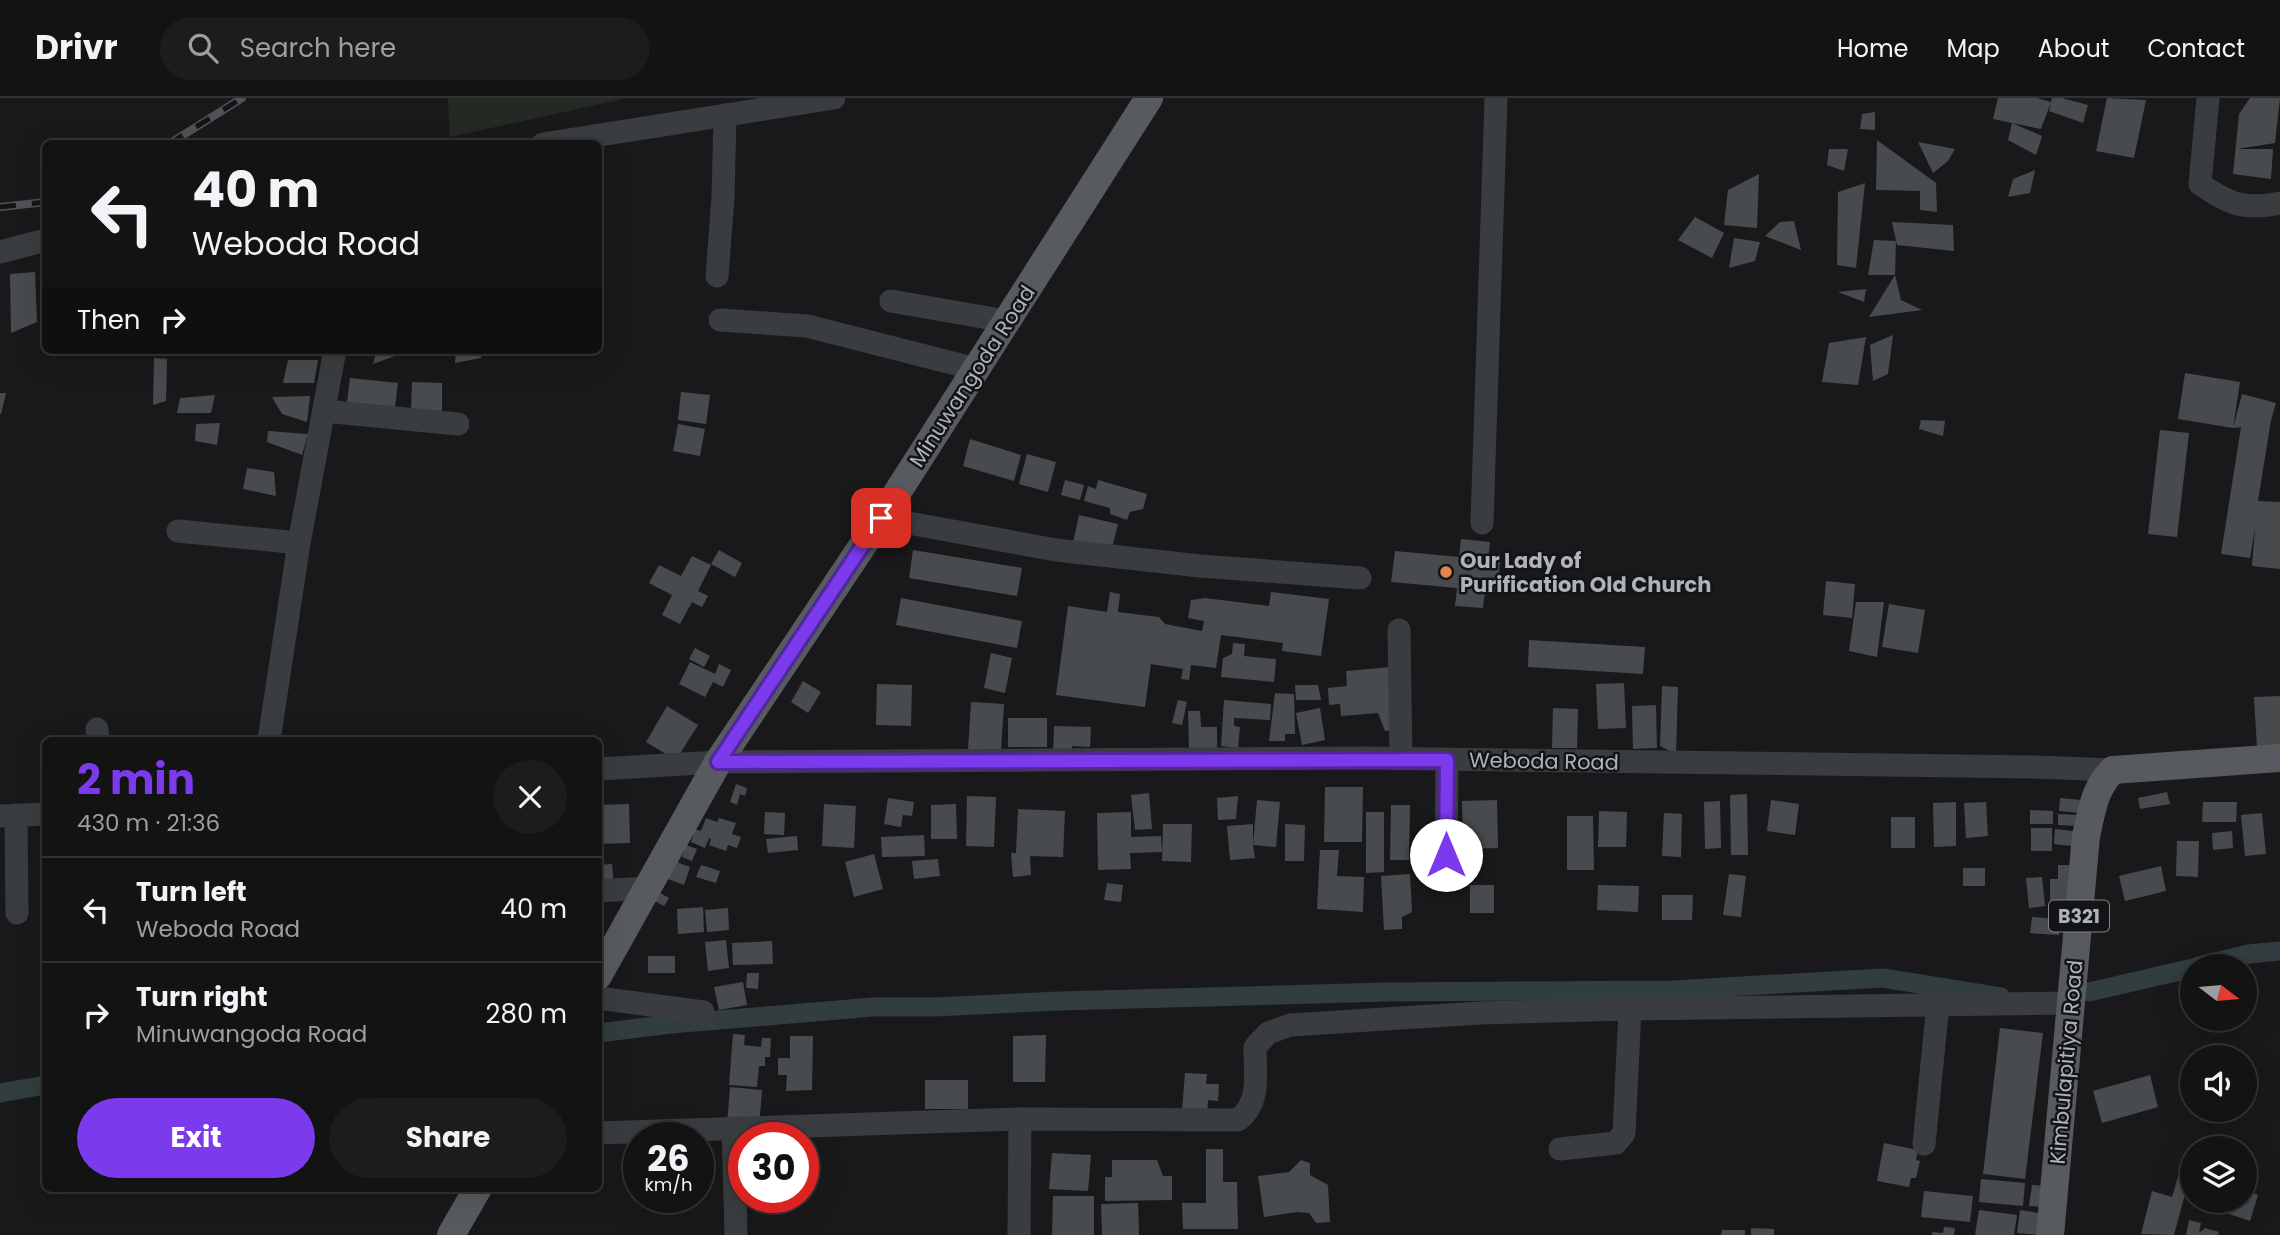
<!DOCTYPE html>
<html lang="en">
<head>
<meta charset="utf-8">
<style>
  body { margin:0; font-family:Poppins,sans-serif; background:#1c1c1d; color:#f1f3f6; height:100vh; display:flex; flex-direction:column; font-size:26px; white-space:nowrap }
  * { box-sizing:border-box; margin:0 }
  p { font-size:23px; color:#9d9ea0 }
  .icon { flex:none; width:38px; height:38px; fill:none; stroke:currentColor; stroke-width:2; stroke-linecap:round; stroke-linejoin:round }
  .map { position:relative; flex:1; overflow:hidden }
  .drawer { position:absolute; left:42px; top:639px; width:560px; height:455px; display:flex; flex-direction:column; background:#131314; border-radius:10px; box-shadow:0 7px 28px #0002,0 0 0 2px #323234 }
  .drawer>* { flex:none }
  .guide { position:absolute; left:42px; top:42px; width:560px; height:214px; border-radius:10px; box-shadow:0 7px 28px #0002,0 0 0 2px #323234; background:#131314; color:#f1f3f6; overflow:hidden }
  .needle { width:46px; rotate:106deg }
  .tools { position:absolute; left:2180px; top:856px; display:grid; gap:14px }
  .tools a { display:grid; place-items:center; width:77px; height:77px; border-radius:50%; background:#131314; box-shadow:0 7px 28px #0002,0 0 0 2px #323234; font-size:35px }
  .speed { position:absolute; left:623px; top:1024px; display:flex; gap:14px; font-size:35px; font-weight:700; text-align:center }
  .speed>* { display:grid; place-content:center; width:91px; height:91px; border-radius:50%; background:#131314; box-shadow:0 7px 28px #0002,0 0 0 2px #323234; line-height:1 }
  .speed small { font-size:18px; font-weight:400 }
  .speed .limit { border:10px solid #d22; background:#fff; color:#111 }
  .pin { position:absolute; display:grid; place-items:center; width:60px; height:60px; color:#fff; margin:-30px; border-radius:14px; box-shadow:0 4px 10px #0006 }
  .me { position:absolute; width:77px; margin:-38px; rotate:0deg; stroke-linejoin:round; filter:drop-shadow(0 0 5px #0008) }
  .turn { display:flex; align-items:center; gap:24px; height:147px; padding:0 35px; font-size:32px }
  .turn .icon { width:91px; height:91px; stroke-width:2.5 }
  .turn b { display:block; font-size:49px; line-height:60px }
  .then { display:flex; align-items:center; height:66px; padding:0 35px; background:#0003; gap:14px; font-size:26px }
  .round { display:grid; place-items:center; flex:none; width:74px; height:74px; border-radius:37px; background:#1c1c1d }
  .headline { display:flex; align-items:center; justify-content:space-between; height:119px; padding:0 35px }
  h1 { font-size:42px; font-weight:700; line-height:52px; color:#7c3aed }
  .primary-button { display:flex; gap:14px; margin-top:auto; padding:14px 35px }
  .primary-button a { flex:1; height:80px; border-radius:42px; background:#7c3aed; color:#fff; font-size:28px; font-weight:700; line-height:80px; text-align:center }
  .primary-button a+a { background:#1c1c1d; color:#f1f3f6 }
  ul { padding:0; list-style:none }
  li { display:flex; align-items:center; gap:21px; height:105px; padding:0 35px; border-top:2px solid #323234 }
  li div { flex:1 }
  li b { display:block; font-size:26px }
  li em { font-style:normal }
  header { display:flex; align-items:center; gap:42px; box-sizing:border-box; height:98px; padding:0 35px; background:#131314; border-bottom:2px solid #323234 }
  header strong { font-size:33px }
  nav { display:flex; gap:38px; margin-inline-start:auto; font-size:24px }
  .search { width:490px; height:63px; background:#1c1c1d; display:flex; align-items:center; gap:18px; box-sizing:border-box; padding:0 24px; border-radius:38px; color:#9d9ea0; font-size:26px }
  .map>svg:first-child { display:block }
  .green { fill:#242a23 }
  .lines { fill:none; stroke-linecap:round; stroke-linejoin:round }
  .canal { stroke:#323d40; stroke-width:19 }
  .building { fill:#484b4d }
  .minor { stroke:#3a3d3f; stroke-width:23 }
  .major { stroke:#575a5e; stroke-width:28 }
  .rail-casing { stroke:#4f5356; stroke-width:8 }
  .rail { stroke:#141416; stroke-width:5; stroke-dasharray:16; stroke-linecap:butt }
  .route-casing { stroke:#51269a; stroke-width:18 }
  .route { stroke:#7c3aed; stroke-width:12 }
  .poi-dot { fill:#e0844c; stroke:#141416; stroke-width:2.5 }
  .labels { text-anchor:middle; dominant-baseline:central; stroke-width:5; stroke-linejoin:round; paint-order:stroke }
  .shield { fill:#141416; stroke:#7f8488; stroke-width:2 }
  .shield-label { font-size:19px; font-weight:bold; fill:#adb4b9 }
  .street-label { font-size:21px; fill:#adb4b9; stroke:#141416 }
  .poi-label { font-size:21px; font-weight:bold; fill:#adb4b9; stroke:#141416; text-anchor:start }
</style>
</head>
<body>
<header>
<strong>Drivr</strong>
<div class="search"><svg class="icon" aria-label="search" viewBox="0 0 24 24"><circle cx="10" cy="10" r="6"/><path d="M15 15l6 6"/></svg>Search here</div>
<nav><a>Home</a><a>Map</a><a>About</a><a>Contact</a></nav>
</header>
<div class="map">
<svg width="2280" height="1137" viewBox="0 0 2280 1137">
  <rect width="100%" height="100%" fill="#19191b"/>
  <polygon class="green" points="448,0 628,0 450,39"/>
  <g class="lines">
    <g class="canal">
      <polyline points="2199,868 2249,856 2280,853"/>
      <polyline points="2089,894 2193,870"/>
      <polyline points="598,935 671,926 873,909 934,909 1059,903 1386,894 1673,892 1883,880 2001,899"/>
      <polyline points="0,995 46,987"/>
    </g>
  </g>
  <g class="building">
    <polygon points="1998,0 2037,0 2051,4 2052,0 2062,0 2088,7 2083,25 2049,13 2051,4 2041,31 2012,25 2042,38 2036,57 2008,42 2012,25 1993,21"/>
    <polygon points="2107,0 2146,2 2134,60 2096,53"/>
    <polygon points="2250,0 2280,0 2275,45 2237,51 2273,51 2271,81 2233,76 2239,16"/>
    <polygon points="1875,14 1875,32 1860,31 1862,16"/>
    <polygon points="1877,42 1936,85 1937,114 1920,112 1920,93 1876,92"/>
    <polygon points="1918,44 1955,51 1948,63 1933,75"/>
    <polygon points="1829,51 1848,51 1844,73 1827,67"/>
    <polygon points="2035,72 2030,95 2008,99 2013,81"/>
    <polygon points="1759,76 1757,130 1724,127 1728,92"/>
    <polygon points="1865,85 1856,170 1837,167 1838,94"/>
    <polygon points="1695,119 1724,135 1712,160 1678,142"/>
    <polygon points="1794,123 1801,152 1765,138 1780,124"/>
    <polygon points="1892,124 1953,127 1954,153 1897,147"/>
    <polygon points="1734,140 1760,144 1755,163 1729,170"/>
    <polygon points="1874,142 1896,143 1895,177 1901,202 1922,212 1869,219 1895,177 1868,177"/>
    <polygon points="35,174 37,224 11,235 10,176"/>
    <polygon points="1866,191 1864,204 1838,194"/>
    <polygon points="1893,237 1888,276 1873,283 1870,247"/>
    <polygon points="1866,239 1858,287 1822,284 1829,245"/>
    <polygon points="377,252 411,252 373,266"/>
    <polygon points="456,252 481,252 481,260 455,265"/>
    <polygon points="154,260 167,261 166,303 153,307"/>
    <polygon points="288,262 318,262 314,285 283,285"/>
    <polygon points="2185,275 2240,284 2233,330 2242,296 2276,305 2271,322 2258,403 2280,404 2280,471 2252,468 2255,430 2250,460 2221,456 2241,329 2233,330 2178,321"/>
    <polygon points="350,280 398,285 395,309 347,304"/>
    <polygon points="412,284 442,285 442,313 411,313"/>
    <polygon points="681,294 710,297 706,326 678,322"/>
    <polygon points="0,295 6,295 1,316 0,316"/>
    <polygon points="215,297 211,315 177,315 180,300"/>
    <polygon points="310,298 307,324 282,316 272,299"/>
    <polygon points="1921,322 1945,323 1943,338 1919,331"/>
    <polygon points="220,325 217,347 195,343 196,326"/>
    <polygon points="678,326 705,331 700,358 673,353"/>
    <polygon points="2160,332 2189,335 2177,439 2148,436"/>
    <polygon points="268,333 308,336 302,357 267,344"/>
    <polygon points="970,341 1021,357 1014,383 963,368"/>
    <polygon points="1027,356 1056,364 1048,394 1019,386"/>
    <polygon points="247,370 274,374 276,398 243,391"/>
    <polygon points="1065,382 1084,387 1080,402 1061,397"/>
    <polygon points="1098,382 1147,396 1143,411 1130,414 1127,422 1110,416 1110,410 1084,403 1088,388 1096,391"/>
    <polygon points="1079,417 1118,426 1111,454 1073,445"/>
    <polygon points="1461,441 1490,444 1488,463 1500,464 1497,494 1485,494 1483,510 1455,508 1457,490 1391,484 1395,453 1459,459"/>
    <polygon points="719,452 742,465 735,479 711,466"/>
    <polygon points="913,452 1022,470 1017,498 909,480"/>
    <polygon points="692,458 711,467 698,493 708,498 702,509 692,504 680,526 662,517 672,497 649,485 659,467 681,478"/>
    <polygon points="1826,483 1855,486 1852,520 1823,517"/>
    <polygon points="1110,494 1120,496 1118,514 1159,519 1165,526 1202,533 1204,523 1188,520 1191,502 1205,500 1269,508 1271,494 1329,501 1321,558 1282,553 1283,545 1221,537 1216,570 1191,567 1189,582 1181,581 1183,571 1151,566 1145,609 1056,597 1068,508 1107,514"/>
    <polygon points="901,500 1022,523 1017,550 896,527"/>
    <polygon points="1856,504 1884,504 1877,559 1849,553"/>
    <polygon points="1889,506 1925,512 1918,555 1882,549"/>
    <polygon points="1529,542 1645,549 1643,576 1528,569"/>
    <polygon points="1233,545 1245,546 1244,558 1276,561 1274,584 1221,579 1223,560 1232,556"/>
    <polygon points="695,550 710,558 704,569 689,561"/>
    <polygon points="991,555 1012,560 1005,595 984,590"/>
    <polygon points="690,564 715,576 719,566 731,572 723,589 713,584 705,599 679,586"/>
    <polygon points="1392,569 1397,632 1385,633 1378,615 1341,618 1340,606 1329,607 1328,590 1347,588 1346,573"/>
    <polygon points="803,583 821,594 808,615 791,604"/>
    <polygon points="1624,585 1626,630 1598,631 1596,586"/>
    <polygon points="877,586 912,587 911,628 876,627"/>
    <polygon points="1295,587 1318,587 1321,602 1296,602"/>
    <polygon points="1662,588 1678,589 1676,656 1660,648"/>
    <polygon points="1275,595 1294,596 1295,636 1285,636 1285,643 1269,643"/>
    <polygon points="2280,598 2280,649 2257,650 2254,599"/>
    <polygon points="1178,602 1187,604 1182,627 1172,625"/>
    <polygon points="1224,602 1271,606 1270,622 1234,620 1234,628 1240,629 1238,650 1221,648"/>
    <polygon points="971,604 1004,606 1001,653 968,652"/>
    <polygon points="1656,607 1657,650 1633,651 1632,608"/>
    <polygon points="667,608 698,627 676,662 646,644"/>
    <polygon points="1320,610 1325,642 1302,647 1296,615"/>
    <polygon points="1553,610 1578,611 1577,650 1552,650"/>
    <polygon points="1188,613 1200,613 1201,629 1217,629 1217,652 1189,653"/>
    <rect x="1008" y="620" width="39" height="29"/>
    <polygon points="1054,628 1091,629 1090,649 1072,648 1072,659 1053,658"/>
    <polygon points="736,686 747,690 745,698 740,696 737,707 730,704"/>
    <polygon points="1325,689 1363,689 1362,744 1324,744"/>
    <polygon points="2167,694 2170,706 2140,711 2138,700"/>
    <polygon points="1149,695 1152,731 1135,732 1131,697"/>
    <polygon points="1747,696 1748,757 1731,757 1730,697"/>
    <polygon points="967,698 996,699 994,749 966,748"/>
    <polygon points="1238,698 1236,721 1218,722 1217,700"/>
    <polygon points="888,700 914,704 912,718 903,717 901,729 884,726"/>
    <polygon points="2060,700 2081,702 2080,715 2059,713"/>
    <polygon points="1257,702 1280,704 1276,749 1253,747 1255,760 1230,762 1227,728 1253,726 1253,747"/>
    <polygon points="1497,702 1498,750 1463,751 1462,703"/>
    <polygon points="1771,702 1799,706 1795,737 1767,733"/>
    <polygon points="1720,703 1721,750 1705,751 1704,704"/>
    <polygon points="1956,704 1956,748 1934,749 1933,705"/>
    <polygon points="1986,704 1988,738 1966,740 1964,705"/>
    <polygon points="2203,704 2237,704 2236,724 2202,724"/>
    <polygon points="629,706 630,745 598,746 598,707"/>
    <polygon points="824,706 856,708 854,750 822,748"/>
    <polygon points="956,706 957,741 931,741 931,707"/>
    <polygon points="1391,707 1410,707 1409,762 1390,762"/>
    <polygon points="1018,711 1065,713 1063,759 1030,758 1031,777 1013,779 1011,755 1016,755"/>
    <polygon points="2030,712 2053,713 2053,726 2030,726"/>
    <polygon points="1599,713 1627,714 1626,749 1598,749"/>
    <polygon points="765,714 785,715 784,737 764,736"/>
    <polygon points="1131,714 1131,739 1161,738 1162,754 1130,755 1131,771 1098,772 1097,715"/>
    <polygon points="1366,714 1384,714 1384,774 1366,775"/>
    <polygon points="1664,715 1682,716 1681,759 1662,758"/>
    <polygon points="2262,715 2266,756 2245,758 2241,717"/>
    <polygon points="2058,716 2080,717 2080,728 2058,727"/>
    <polygon points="1567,718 1593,718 1594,772 1567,772"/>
    <rect x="1891" y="719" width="24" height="31"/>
    <polygon points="706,720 717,724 719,720 736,725 732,736 741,739 737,750 728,747 726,753 709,747 711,741 709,740 705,750 691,744 695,731 701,733"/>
    <polygon points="1163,726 1192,726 1191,764 1162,763"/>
    <polygon points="1285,726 1305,727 1304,763 1285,763"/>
    <rect x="2031" y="730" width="21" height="23"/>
    <polygon points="2055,731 2081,734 2079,749 2054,746"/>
    <polygon points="2232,733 2233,750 2213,752 2212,735"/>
    <polygon points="924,737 925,758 882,759 881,739"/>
    <polygon points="797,738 798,752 768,755 766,741"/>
    <polygon points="2177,743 2199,743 2198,779 2176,778"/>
    <polygon points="686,747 697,751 692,763 682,759"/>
    <polygon points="1320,752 1339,752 1337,778 1364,779 1363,814 1317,811"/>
    <polygon points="874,756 883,791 854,799 845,764"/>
    <polygon points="938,761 940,778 914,781 912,763"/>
    <polygon points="674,763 690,769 684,787 668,781"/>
    <polygon points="612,766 614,788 598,789 598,767"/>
    <polygon points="701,767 720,773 716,785 696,779"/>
    <polygon points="2058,767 2074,767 2074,806 2050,806 2050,781 2058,781"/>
    <polygon points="2161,768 2166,793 2125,803 2119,778"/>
    <rect x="1963" y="770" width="22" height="18"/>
    <polygon points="1410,776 1412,814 1402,819 1402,831 1384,832 1381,778"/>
    <polygon points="1729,776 1746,778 1741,819 1723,817"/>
    <polygon points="2042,779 2045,808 2029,810 2026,780"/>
    <polygon points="1107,785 1123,787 1121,804 1104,802"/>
    <rect x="1470" y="787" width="24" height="28"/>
    <polygon points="1598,787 1639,788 1638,814 1597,812"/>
    <polygon points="658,794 669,800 664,808 653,802"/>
    <polygon points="1662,797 1693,797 1692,822 1662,822"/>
    <polygon points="703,809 704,834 678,836 677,811"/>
    <polygon points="728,810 729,832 707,834 705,812"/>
    <polygon points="2032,819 2060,821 2059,837 2030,835"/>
    <polygon points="726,842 729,870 708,873 705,844"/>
    <polygon points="772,843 773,866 733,867 732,845"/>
    <rect x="648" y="858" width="27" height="17"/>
    <polygon points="747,875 759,875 758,891 746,890"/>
    <polygon points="743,884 747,907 719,912 714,889"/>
    <polygon points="2000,930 2043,935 2025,1081 1983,1076"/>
    <polygon points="733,936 745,937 744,947 761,949 762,940 771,940 770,959 765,959 765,968 759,968 757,989 729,987"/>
    <polygon points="1046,937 1045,984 1013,984 1013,938"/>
    <polygon points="790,938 813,938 812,992 786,993 787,977 778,977 778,960 790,960"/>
    <polygon points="1185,975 1207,976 1206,986 1219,986 1218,1003 1208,1002 1207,1015 1182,1013"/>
    <polygon points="2150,977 2158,1009 2102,1025 2093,993"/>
    <rect x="925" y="982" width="43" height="29"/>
    <polygon points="730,989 762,992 759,1028 727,1026"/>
    <polygon points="1884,1045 1918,1052 1916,1062 1920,1063 1916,1080 1911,1080 1909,1089 1877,1083"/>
    <polygon points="1206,1051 1223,1051 1223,1084 1237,1084 1238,1131 1183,1131 1182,1105 1206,1105"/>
    <polygon points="1052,1055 1091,1057 1088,1093 1049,1091"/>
    <polygon points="1112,1062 1157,1062 1163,1078 1172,1078 1172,1102 1105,1103 1105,1079 1112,1079"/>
    <polygon points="1301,1062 1310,1065 1310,1077 1328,1087 1330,1124 1316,1125 1309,1115 1297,1114 1264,1119 1258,1078 1289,1074"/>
    <polygon points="2179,1075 2190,1078 2174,1137 2141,1136 2152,1093 2172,1099"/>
    <polygon points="1981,1081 2025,1085 2023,1108 1979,1104"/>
    <polygon points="2032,1087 2046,1088 2044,1109 2029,1108"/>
    <polygon points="2245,1092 2258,1097 2250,1123 2206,1108 2208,1102 2245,1102"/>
    <polygon points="1924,1093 1973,1098 1970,1124 1921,1119"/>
    <polygon points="1053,1098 1094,1098 1094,1137 1052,1137"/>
    <polygon points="1138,1105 1139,1137 1102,1137 1101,1106"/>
    <polygon points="1979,1112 2017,1117 2014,1137 1975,1137"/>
    <polygon points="2020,1112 2044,1116 2041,1137 2017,1135"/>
    <polygon points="2189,1122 2201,1125 2199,1135 2205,1130 2219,1134 2218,1137 2186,1137"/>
    <polygon points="1944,1129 1955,1130 1954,1137 1932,1137 1932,1134 1943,1135"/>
    <polygon points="1751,1130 1774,1131 1774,1137 1751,1137"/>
    <polygon points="1722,1132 1745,1132 1745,1137 1721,1137"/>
  </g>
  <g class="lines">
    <g class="minor">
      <path d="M2208 0 2200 86C2231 107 2243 112 2280 105"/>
      <polyline points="543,46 834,0"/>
      <polyline points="0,154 46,142"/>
      <polyline points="717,178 723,100 725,17"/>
      <polyline points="891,203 1006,223"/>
      <polyline points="720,222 807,228 976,271"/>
      <polyline points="324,313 458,326"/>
      <polyline points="881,420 1056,452 1200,468 1360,480"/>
      <polyline points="1482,425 1496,0"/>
      <polyline points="178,433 299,445"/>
      <polyline points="1399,532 1401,661"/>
      <polyline points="97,631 98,642"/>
      <polyline points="269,642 299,445 335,252"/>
      <polyline points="598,671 718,664 1364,660 2035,669 2113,672"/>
      <polyline points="16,717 17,815"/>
      <polyline points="0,718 46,716"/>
      <polyline points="1446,757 1447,662"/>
      <polyline points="598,793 647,790"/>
      <polyline points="598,900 703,914"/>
      <polyline points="733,1030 736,1137"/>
      <path d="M598 1035 1020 1021 1238 1022C1261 1005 1255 975 1255 949L1268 935 1290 927 1480 915 1630 911 2073 905"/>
      <polyline points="1924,1046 1938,906"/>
      <polyline points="1560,1051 1616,1045 1624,1035 1630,911"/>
      <polyline points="1019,1137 1020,1021"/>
    </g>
    <g class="major">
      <polyline points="598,878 718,664 881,420 1149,0"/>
      <polyline points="451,1137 478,1090"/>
      <path d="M2050 1137 2086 738C2092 713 2094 690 2113 672L2280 660"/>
    </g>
    <g class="rail-casing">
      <g id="rail">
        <polyline points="169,46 242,0"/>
        <polyline points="0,109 46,104"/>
      </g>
    </g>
    <use href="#rail" class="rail"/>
  </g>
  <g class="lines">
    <g class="route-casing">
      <polyline id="route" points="881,420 718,664 1447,662 1446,757"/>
    </g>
    <use href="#route" class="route"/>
  </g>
  <circle class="poi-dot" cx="1446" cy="474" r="7"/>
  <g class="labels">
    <rect class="shield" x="2049" y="802.5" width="60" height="31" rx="5"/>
    <g class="shield-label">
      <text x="2079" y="818">B321</text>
    </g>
    <g class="street-label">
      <text transform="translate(972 278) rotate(-57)">Minuwangoda Road</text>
      <text transform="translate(1544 663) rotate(1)">Weboda Road</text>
      <text transform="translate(2066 964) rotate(-85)">Kimbulapitiya Road</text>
    </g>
    <g class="poi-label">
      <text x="1460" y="462">Our Lady of<tspan x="1460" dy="24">Purification Old Church</tspan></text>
    </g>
  </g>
</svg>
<div class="tools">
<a><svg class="needle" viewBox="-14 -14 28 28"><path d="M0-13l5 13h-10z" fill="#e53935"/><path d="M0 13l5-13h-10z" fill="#9d9ea0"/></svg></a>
<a><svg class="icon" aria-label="sound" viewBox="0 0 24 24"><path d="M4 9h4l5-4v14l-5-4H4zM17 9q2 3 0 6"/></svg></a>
<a><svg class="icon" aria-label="layers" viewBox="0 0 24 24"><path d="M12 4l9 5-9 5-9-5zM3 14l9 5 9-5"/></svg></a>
</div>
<div class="speed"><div>26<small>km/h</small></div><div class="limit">30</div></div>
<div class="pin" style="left:881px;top:420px;background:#d93025"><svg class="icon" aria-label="arrive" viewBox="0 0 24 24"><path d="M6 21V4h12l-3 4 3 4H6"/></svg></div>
<svg class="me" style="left:1446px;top:757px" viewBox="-20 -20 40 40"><circle r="19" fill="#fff"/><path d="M0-13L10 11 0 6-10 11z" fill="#7c3aed"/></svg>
<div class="guide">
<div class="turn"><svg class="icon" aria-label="left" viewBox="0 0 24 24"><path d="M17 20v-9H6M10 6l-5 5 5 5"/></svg><div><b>40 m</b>Weboda Road</div></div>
<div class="then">Then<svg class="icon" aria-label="right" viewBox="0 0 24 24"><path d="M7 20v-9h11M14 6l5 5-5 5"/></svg></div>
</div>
<section class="drawer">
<div class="headline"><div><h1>2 min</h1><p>430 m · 21:36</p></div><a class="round"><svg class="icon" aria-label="close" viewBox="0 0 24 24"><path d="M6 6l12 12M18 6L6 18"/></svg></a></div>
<ul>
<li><svg class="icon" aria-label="left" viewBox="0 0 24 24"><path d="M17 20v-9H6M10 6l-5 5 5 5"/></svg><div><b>Turn left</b><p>Weboda Road</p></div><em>40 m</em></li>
<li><svg class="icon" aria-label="right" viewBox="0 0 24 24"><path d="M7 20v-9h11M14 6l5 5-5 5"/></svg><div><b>Turn right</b><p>Minuwangoda Road</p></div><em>280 m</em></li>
</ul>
<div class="primary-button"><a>Exit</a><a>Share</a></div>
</section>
</div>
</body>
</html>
